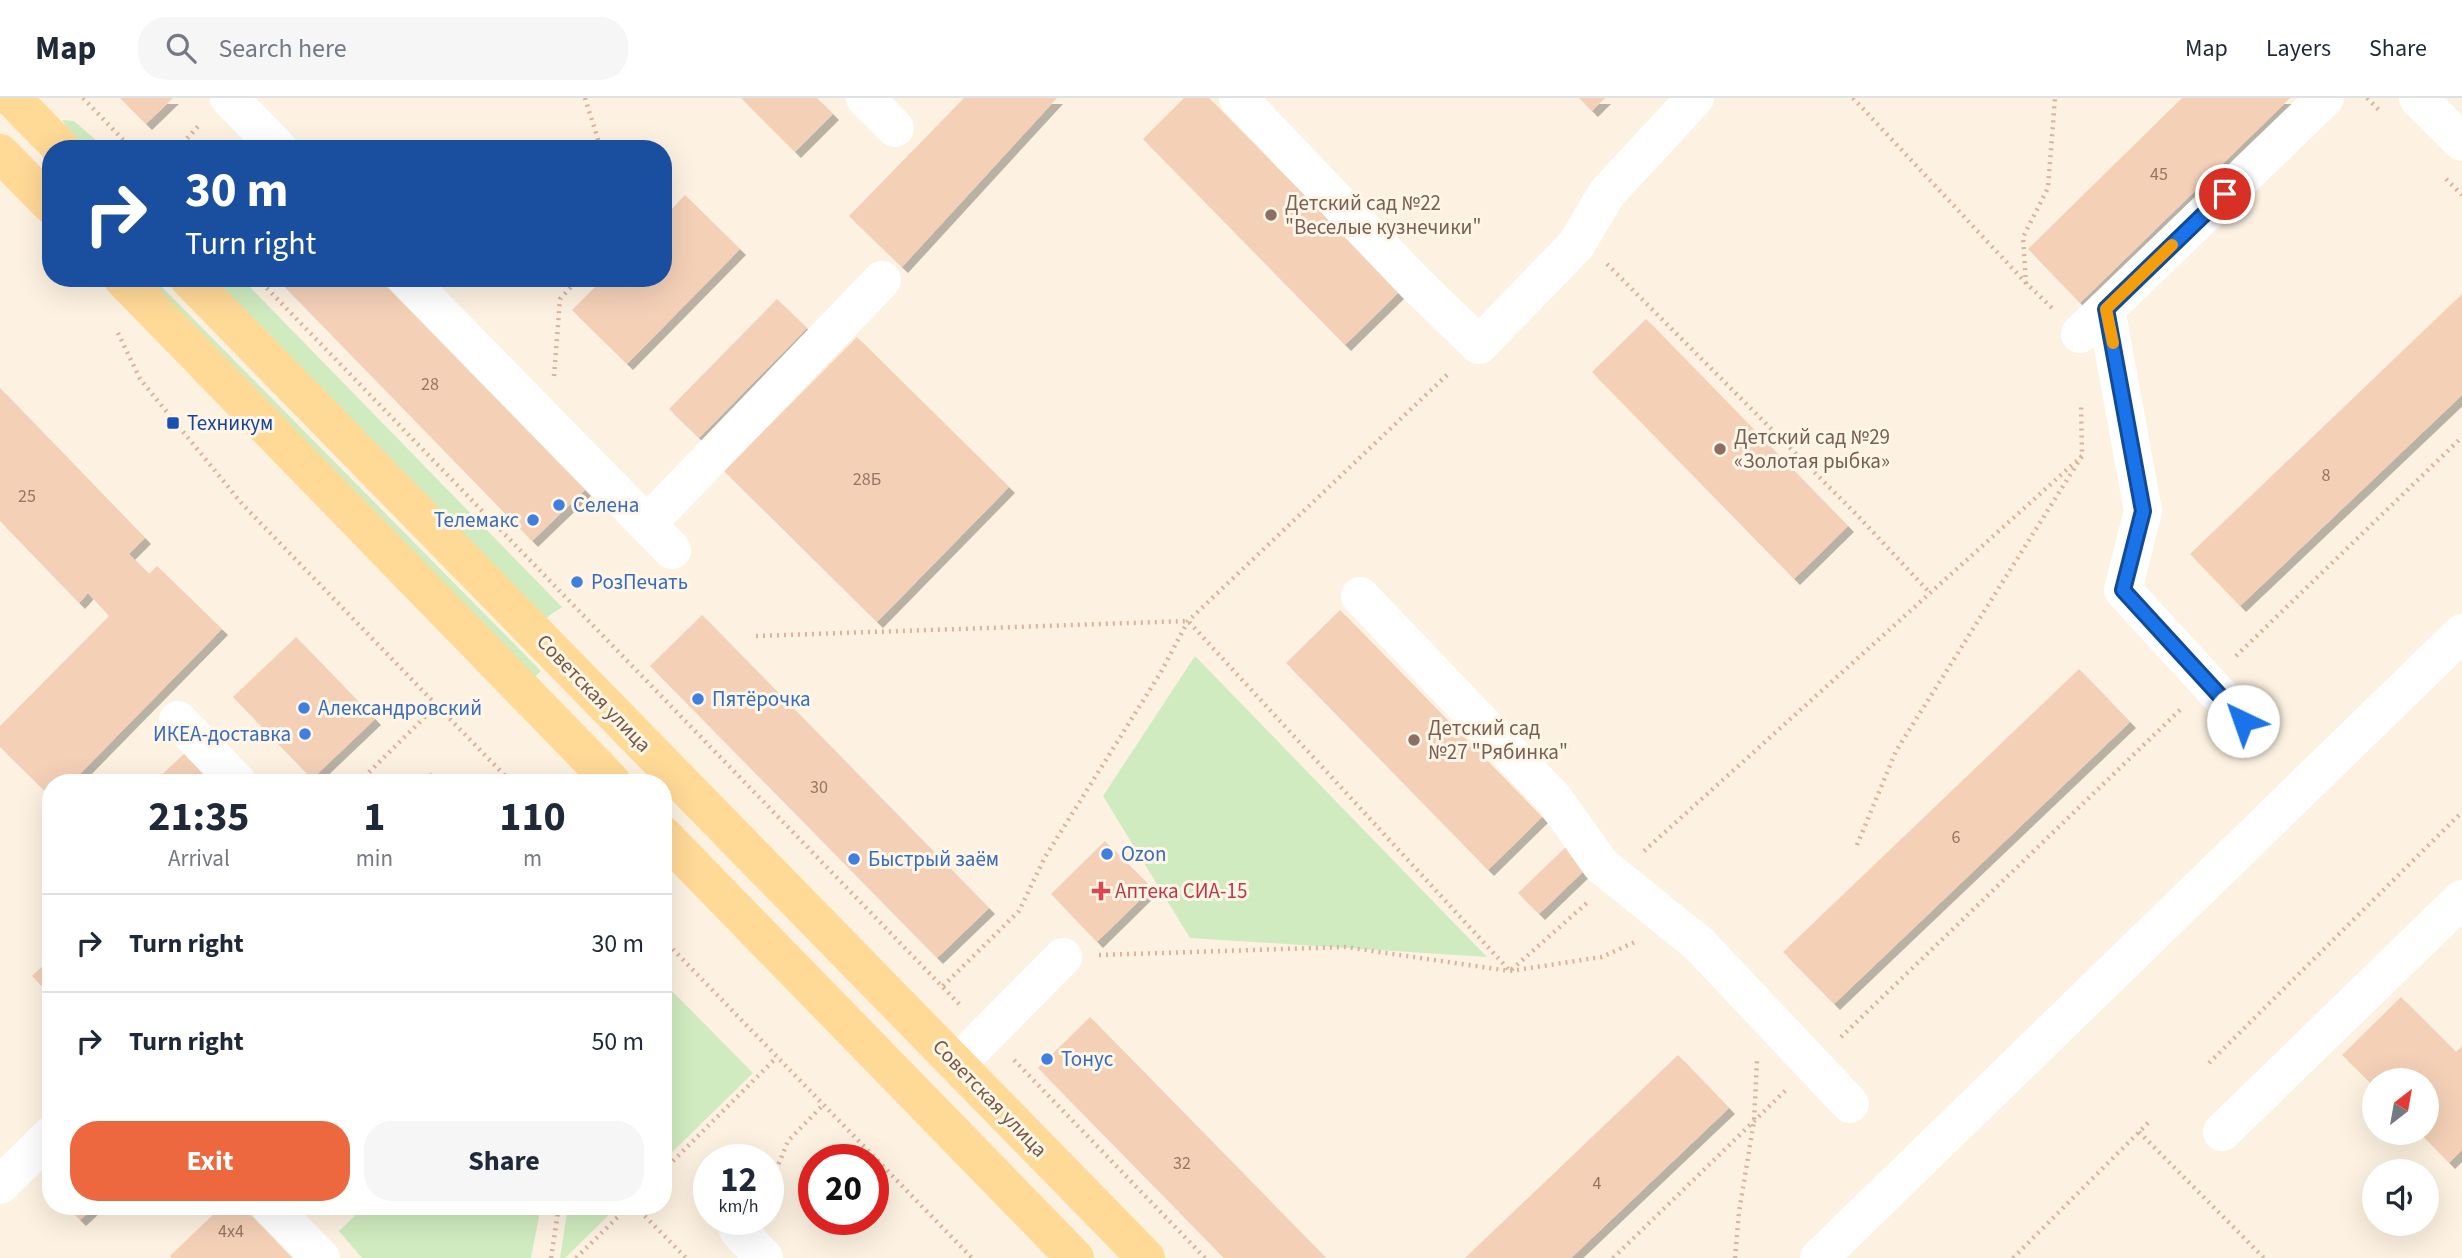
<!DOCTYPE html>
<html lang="en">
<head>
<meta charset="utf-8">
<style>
  body { margin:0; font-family:"Source Sans 3",sans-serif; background:#f6f6f7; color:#1f2937; height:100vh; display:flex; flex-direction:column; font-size:26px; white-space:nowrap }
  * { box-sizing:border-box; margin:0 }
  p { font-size:23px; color:#747a83 }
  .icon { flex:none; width:38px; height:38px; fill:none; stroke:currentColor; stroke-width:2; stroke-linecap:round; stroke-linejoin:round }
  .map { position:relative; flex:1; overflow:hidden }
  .panel { position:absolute; left:42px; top:676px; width:630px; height:441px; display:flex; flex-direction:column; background:#fff; border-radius:28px; box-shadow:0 7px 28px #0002 }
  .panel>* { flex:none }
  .hud { position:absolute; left:42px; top:42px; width:630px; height:147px; border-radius:28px; box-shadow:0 7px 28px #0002; background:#1a4fa0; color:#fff; overflow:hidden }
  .needle { width:46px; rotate:31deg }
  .tools { position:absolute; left:2362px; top:970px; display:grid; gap:14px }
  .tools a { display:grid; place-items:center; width:77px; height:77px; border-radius:50%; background:#fff; box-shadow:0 7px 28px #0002; font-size:35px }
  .speed { position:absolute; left:693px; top:1046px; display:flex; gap:14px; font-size:35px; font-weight:700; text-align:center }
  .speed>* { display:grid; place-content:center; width:91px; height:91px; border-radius:50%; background:#fff; box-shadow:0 7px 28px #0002; line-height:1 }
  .speed small { font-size:18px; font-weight:400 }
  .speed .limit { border:10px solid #d22; background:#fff; color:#111 }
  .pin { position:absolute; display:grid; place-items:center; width:60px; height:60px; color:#fff; margin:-30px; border:4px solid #fff; border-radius:50%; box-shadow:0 2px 7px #0007 }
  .me { position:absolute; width:77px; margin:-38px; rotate:318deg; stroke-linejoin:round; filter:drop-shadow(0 0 5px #0008) }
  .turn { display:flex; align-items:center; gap:24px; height:147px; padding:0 28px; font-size:32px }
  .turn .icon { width:91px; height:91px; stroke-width:2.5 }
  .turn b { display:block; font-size:49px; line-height:60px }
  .eta { display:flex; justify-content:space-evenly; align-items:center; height:119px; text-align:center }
  .eta b { font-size:42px; font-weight:700; line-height:49px }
  .action { display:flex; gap:14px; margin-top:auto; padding:14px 28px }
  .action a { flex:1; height:80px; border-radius:28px; background:#ee683f; color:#fff; font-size:28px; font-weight:700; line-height:80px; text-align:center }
  .action a+a { background:#f6f6f7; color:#1f2937 }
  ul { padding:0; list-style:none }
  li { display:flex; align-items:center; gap:21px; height:98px; padding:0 28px; border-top:2px solid #e0e1e3 }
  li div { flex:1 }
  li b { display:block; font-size:26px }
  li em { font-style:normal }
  header { display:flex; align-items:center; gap:42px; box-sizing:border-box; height:98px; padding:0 35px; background:#fff; border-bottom:2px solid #e0e1e3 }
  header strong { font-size:33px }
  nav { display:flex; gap:38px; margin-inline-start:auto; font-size:24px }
  .search { width:490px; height:63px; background:#f6f6f7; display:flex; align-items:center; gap:18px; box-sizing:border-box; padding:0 24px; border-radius:28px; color:#747a83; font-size:26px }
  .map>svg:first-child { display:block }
  .green { fill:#d0ebbf }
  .building { fill:#f4d0b7; filter:url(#shadow) }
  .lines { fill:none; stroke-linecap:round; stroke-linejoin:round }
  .path { stroke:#d9b39a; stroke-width:4.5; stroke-dasharray:2 5; stroke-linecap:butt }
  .minor { stroke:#fff; stroke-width:38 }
  .major { stroke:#ffd996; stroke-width:38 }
  .route-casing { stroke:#114b97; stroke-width:18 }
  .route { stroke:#1a73e8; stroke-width:12 }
  .slow { stroke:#f59e0b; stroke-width:12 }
  .education-dot { fill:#8d6e63; stroke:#fff6e8; stroke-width:2.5 }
  .transit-dot { fill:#1a4fb4; stroke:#fff6e8; stroke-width:2.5 }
  .shop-dot { fill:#3f7fe0; stroke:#fff6e8; stroke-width:2.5 }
  .health-dot { fill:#e0444e; stroke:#fff6e8; stroke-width:2.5 }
  .labels { text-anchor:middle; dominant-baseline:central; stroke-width:6; stroke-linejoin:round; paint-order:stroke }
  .number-label { font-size:18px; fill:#967662 }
  .education-label { font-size:21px; fill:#785e54; stroke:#fff6e8; text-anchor:start }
  .transit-label { font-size:21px; fill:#164399; stroke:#fff6e8; text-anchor:start }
  .shop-label { font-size:21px; fill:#366cbe; stroke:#fff6e8; text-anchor:start }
  .street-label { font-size:21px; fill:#765846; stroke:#fff6e8 }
  .health-label { font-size:21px; fill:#be3a42; stroke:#fff6e8; text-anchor:start }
</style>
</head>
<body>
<header>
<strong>Map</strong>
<div class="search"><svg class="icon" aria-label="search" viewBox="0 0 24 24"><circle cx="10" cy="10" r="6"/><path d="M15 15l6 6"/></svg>Search here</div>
<nav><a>Map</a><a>Layers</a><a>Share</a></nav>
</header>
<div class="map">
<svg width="2462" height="1160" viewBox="0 0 2462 1160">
  <defs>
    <filter id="shadow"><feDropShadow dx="6" dy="6" stdDeviation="0" flood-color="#0004"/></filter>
  </defs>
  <rect width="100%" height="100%" fill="#fdf2e1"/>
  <g class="green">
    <polygon points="62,22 74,23 106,51 85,51 71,36"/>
    <polygon points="133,180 153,180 541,573 531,582"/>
    <polygon points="212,180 241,180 562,509 546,520"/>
    <polygon points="1195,558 1487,859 1190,840 1103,698"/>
    <polygon points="663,884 753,975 663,1063"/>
    <polygon points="365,1108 541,1108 531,1160 362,1160 339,1133"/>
    <polygon points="568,1108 618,1108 565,1160 560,1160"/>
  </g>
  <g class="building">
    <polygon points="120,0 173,0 146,26"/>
    <polygon points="741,0 817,0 833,16 795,54"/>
    <polygon points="964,0 1057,0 902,169 849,118"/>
    <polygon points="1184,0 1209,0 1399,194 1345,247 1143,41"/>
    <polygon points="1579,0 1605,0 1592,13"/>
    <polygon points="2182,0 2290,0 2080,205 2028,151"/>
    <polygon points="685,97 740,151 627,266 572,212 604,180 663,180 663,120"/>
    <polygon points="276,180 378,180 585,392 532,443"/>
    <polygon points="2462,196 2462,297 2240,508 2190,456"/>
    <polygon points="777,201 807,230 699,340 669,311"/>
    <polygon points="1646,221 1848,428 1794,481 1592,274"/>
    <polygon points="857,239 1009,389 877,524 724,373"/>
    <polygon points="0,290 145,440 129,456 149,476 157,468 222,531 72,684 51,684 51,699 0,649 0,628 109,518 88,495 79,505 0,423"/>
    <polygon points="1340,512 1542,719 1488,772 1286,565"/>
    <polygon points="702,517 989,810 937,860 650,568"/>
    <polygon points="296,539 375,621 312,681 233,599"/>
    <polygon points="2079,571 2130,624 1834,906 1783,854"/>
    <polygon points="185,655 213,684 154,684"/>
    <polygon points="431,674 440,684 421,684"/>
    <polygon points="1105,743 1152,790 1097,844 1051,796"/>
    <polygon points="1571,744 1592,765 1539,816 1518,795"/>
    <polygon points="51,860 51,898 32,878"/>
    <polygon points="2401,899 2456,954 2462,948 2462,1052 2449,1065 2419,1034 2427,1034 2427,982 2375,982 2375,989 2342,957"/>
    <polygon points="1090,919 1326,1160 1224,1160 1038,970"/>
    <polygon points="1678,957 1729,1010 1571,1160 1465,1160"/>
    <polygon points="66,1108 95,1108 80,1122"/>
    <polygon points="222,1108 242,1108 292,1160 171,1160 170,1158"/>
  </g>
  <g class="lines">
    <g class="path">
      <polyline points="83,0 132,51"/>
      <polyline points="585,0 601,51"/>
      <polyline points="1853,0 2027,186 2052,210"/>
      <polyline points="2367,0 2381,14"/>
      <polyline points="178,51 200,26"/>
      <polyline points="2446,81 2462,97"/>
      <polyline points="1607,166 1858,418 1930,495"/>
      <polyline points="257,180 961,908"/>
      <polyline points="2026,186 2023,139 2048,90 2055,0"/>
      <polyline points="118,235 140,281 243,407 511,684"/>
      <polyline points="554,278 560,201 579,180"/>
      <polyline points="756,538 1188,523 1510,873 1589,803"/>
      <polyline points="2236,558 2462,339"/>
      <polyline points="359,684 437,607"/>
      <polyline points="1857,747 1896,653 2082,358 2081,305"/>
      <polyline points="1644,753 2082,358"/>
      <polyline points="663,841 972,1160"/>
      <polyline points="1099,857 1345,849 1510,873 1602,859 1637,843"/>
      <polyline points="943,888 1019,813 1045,759 1161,574 1188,523 1450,274"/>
      <polyline points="1841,939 2182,610"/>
      <polyline points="1014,962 1205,1160"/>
      <polyline points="2209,965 2462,714"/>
      <polyline points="2139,1034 2264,1160"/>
      <polyline points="663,1073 777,959"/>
      <polyline points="768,1092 788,1043 823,1007"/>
      <polyline points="635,1108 686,1160"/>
      <polyline points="551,1160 559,1108"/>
      <polyline points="576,1160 629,1108"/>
      <polyline points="1613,1160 1787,991"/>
      <polyline points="1735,1160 1739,1114 1754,1023 1757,963"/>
      <polyline points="2013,1160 2151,1022"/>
    </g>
    <g class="minor">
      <polyline points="229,0 279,51"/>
      <polyline points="865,0 895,30"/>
      <polyline points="1238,0 1415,185 1479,247 1576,147 1607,95 1695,0"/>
      <polyline points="2418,0 2462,44"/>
      <polyline points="406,180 672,452"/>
      <polyline points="2106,211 2143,413 2123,492 2243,623"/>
      <polyline points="2080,236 2325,0"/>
      <polyline points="647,426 882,182"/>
      <polyline points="1360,498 1554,701 1601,767 1699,846 1850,1006"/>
      <polyline points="178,622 237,684"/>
      <polyline points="957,966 1063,859"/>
      <polyline points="2222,1034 2462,801"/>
      <polyline points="0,1087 51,1037"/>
      <polyline points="270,1108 321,1160"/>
      <polyline points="738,1132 764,1160"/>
      <polyline points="1819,1160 2462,535"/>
    </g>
    <g class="major">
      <polyline points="12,0 62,51"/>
      <polyline points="0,55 51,107"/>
      <polyline points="122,180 612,684"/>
      <polyline points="188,180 1146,1160"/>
      <polyline points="663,737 1075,1160"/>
    </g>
  </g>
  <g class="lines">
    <g class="route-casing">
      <polyline id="route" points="2225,96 2106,211 2143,413 2123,492 2243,623"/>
    </g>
    <use href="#route" class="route"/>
    <polyline class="slow" points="2113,245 2106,211 2172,147"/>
  </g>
  <g class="education-dot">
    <circle cx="1271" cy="117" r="7"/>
    <circle cx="1720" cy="351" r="7"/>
    <circle cx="1414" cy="642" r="7"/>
  </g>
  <rect class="transit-dot" x="166" y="318" width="14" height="14" rx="3.5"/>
  <g class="shop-dot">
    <circle cx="559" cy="407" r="7"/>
    <circle cx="533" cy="422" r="7"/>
    <circle cx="577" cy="484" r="7"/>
    <circle cx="698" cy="601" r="7"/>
    <circle cx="304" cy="610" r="7"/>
    <circle cx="305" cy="636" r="7"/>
    <circle cx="1107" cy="756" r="7"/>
    <circle cx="854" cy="761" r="7"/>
    <circle cx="1047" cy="961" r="7"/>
  </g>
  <path class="health-dot" d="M1097.5 782.5h7v7h7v7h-7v7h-7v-7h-7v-7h7z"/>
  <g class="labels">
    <g class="number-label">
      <text x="2159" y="76">45</text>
      <text x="430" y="286">28</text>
      <text x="2326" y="377">8</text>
      <text x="867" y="381">28Б</text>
      <text x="27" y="398">25</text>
      <text x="819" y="689">30</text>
      <text x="1956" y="739">6</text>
      <text x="1182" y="1065">32</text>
      <text x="1597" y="1085">4</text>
      <text x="231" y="1133">4х4</text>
    </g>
    <g class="education-label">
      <text x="1285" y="105">Детский сад №22<tspan x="1285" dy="24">"Веселые кузнечики"</tspan></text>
      <text x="1734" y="339">Детский сад №29<tspan x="1734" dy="24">«Золотая рыбка»</tspan></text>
      <text x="1428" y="630">Детский сад<tspan x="1428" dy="24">№27 "Рябинка"</tspan></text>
    </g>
    <g class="transit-label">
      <text x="187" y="325">Техникум</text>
    </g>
    <g class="shop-label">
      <text x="573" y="407">Селена</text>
      <text x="519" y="422" text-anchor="end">Телемакс</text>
      <text x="591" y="484">РозПечать</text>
      <text x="712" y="601">Пятёрочка</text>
      <text x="318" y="610">Александровский</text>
      <text x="291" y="636" text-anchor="end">ИКЕА-доставка</text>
      <text x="1121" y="756">Ozon</text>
      <text x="868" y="761">Быстрый заём</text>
      <text x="1061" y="961">Тонус</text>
    </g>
    <g class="street-label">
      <text transform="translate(594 595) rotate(46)">Советская улица</text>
      <text transform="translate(990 1000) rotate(46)">Советская улица</text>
    </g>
    <g class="health-label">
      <text x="1115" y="793">Аптека СИА-15</text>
    </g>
  </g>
</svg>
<div class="tools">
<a><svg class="needle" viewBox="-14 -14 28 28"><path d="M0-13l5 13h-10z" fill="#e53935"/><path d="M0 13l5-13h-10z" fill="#747a83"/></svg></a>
<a><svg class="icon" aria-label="sound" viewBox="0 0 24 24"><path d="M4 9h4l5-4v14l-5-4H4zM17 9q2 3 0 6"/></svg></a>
</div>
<div class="speed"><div>12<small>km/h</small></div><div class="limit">20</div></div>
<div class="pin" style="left:2225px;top:96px;background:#d93025"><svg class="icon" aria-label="arrive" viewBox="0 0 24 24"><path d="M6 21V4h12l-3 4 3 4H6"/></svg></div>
<svg class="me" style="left:2243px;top:623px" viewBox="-20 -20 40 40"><circle r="19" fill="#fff"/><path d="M0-13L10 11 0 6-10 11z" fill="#1a73e8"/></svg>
<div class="hud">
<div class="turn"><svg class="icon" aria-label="right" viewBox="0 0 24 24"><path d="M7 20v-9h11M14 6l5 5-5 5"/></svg><div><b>30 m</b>Turn right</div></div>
</div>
<section class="panel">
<div class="eta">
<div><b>21:35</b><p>Arrival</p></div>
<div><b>1</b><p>min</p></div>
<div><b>110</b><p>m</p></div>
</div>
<ul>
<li><svg class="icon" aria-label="right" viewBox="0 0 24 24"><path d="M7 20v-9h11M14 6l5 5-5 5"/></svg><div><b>Turn right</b></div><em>30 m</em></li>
<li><svg class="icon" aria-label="right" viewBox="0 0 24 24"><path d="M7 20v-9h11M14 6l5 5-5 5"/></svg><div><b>Turn right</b></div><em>50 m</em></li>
</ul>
<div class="action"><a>Exit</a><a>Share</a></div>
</section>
</div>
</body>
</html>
